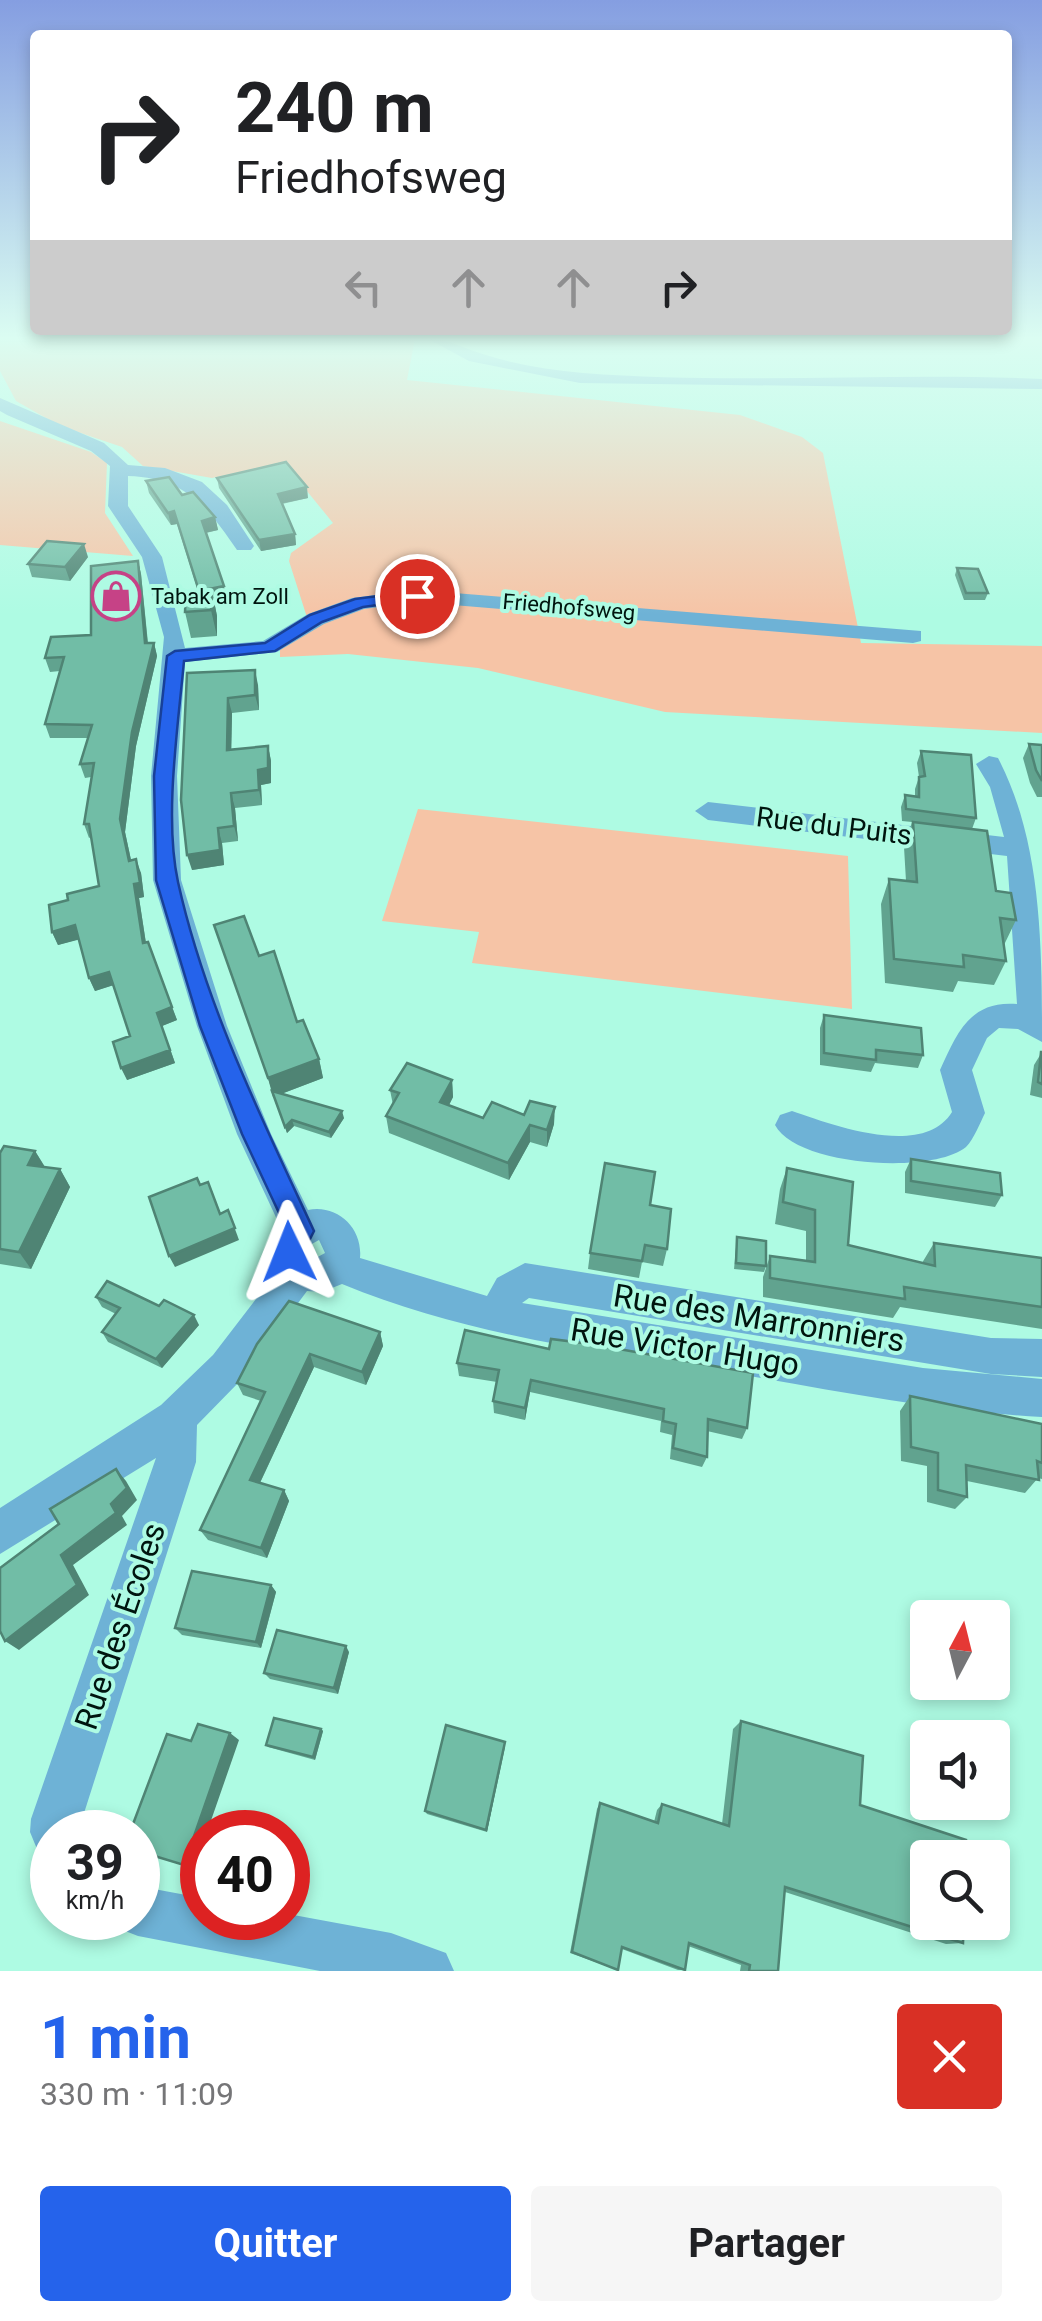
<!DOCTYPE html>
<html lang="fr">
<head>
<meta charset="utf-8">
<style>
  body { margin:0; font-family:Roboto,sans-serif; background:#f6f6f6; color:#202124; height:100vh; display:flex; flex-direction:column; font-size:38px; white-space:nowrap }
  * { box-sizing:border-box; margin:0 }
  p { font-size:32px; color:#757577 }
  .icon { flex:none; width:55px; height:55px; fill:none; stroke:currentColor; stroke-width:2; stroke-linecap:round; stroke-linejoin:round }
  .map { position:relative; height:1971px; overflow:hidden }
  .panel { display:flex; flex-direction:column; background:#fff; flex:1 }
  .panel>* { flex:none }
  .top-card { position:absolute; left:30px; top:30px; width:982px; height:305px; border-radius:10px; box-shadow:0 5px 15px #0003; background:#fff; color:#202124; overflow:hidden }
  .needle { width:65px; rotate:7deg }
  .controls { position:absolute; left:910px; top:1600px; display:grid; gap:20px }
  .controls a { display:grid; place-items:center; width:100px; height:100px; border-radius:10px; background:#fff; box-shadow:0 5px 15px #0003; font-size:50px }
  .speed { position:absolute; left:30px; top:1810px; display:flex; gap:20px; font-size:50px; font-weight:700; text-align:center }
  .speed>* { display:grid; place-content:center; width:130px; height:130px; border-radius:50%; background:#fff; box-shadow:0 5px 15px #0003; line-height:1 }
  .speed small { font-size:25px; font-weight:400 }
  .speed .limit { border:15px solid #d22; background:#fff; color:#111 }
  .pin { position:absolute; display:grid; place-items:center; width:85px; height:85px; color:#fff; margin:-42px; border:5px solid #fff; border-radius:50%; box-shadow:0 2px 10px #0007 }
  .me { position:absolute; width:110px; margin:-55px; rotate:358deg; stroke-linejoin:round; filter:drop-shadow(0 0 8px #0008) }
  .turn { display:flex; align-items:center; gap:35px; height:210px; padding:0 40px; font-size:45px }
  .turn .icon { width:130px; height:130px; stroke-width:2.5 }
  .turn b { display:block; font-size:70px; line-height:85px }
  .lanes { display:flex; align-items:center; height:95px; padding:0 40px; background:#0003; justify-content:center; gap:50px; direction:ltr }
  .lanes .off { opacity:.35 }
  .round { display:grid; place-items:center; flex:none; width:105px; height:105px; border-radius:10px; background:#f6f6f6 }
  .overview { display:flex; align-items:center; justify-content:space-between; height:170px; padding:0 40px }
  h1 { font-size:60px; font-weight:700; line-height:75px; color:#2563eb }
  .action { display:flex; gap:20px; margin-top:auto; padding:20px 40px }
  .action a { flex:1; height:115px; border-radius:10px; background:#2563eb; color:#fff; font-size:40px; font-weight:700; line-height:115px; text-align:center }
  .action a+a { background:#f6f6f6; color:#202124 }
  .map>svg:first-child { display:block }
  .green { fill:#f6c4a6 }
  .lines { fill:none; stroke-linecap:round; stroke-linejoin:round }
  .minor { fill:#6eb2d6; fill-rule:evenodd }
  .wall { fill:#61a38f }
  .shaded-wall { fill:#4f8474 }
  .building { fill:#71bda6; stroke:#4f8474; stroke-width:2.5 }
  .route { fill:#2563eb; stroke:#184099; stroke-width:2.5 }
  .labels { text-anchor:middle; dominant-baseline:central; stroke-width:8; stroke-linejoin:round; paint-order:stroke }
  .far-poi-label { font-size:22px; fill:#00150f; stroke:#aefbe3; text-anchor:start }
  .far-street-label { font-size:22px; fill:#00150f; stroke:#aefbe3 }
  .street-label { font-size:28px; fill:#00150f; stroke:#aefbe3 }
  .near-street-label { font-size:32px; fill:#00150f; stroke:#aefbe3 }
</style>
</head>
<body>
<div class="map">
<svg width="1042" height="1971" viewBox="0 0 1042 1971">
  <rect width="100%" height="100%" fill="#aefbe3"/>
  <g class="green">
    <polygon points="0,339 415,339 407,380 740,415 802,437 823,453 861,643 1042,646 1042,733 665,712 478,668 348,654 280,657 280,647 311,630 289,561 291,553 333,523 284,463 212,478 143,466 122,447 60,426 16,401 0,371"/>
    <polygon points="0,421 91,452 107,463 105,513 133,556 0,545"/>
    <polygon points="418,809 848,856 852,1009 472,963 479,932 382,921"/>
  </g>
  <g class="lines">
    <g class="minor">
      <path d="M428 339C451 339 464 349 486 355 517 365 550 370 583 373 736 385 889 372 1042 379V389L580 383 469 361Z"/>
      <path d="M0 398 104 443 128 465 165 468 202 482 227 505 254 546 251 550H237C207 506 185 478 128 476V506L162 557 185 648 263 641 308 614 352 598 417 590 921 631V641L913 643 417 602 364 609 324 624 277 652 185 662 177 776 181 880 227 1026 271 1134 308 1210C337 1204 363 1228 360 1258L487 1296 497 1278 525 1263 991 1338 1042 1339V1377L991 1374 529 1298 522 1303 923 1368 1042 1379V1417C935 1411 831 1390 726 1372 595 1351 466 1335 342 1284L322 1292 307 1291 240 1381 197 1425 196 1462 78 1832H52V1856L37 1849 30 1832 31 1819 156 1458 0 1554V1508L161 1405 213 1355 279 1269 273 1250 281 1228 237 1134 197 1026 153 880 151 776 164 637 142 557 108 506 110 466 91 451 7 415 0 411ZM319 1240 325 1253 314 1259 310 1245Z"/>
      <path d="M989 756 998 758C1042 842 1042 947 1042 1042L1018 1029 999 1028 987 1038 972 1070 985 1113C980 1123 974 1139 966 1147 932 1175 796 1166 775 1125L780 1115 792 1111C833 1125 923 1159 952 1112L940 1070C957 1033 970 1000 1017 1004L1007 856 708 820 695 811 708 802 1004 837 990 787 976 764Z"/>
      <polygon points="138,1886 202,1898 202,1918 288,1918 288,1914 391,1933 446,1953 454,1971 320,1971 138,1936 120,1929 116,1918 138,1918"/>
    </g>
  </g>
  <g class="wall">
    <polygon points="217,478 308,498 282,504 295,534 296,545 261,551 219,488"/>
    <polygon points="146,481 182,495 215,517 218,530 206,533 226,599 214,601 217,616 217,636 191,638 185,612 198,591 177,524 171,525 149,493"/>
    <polygon points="88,557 70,581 32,577 28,564"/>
    <polygon points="138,561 141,574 148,643 154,643 157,656 136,746 125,832 131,860 141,873 144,897 139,898 146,943 148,942 177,1020 162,1026 175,1063 127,1080 130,1036 113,985 95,991 89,978 79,939 58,945 52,932 68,900 99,886 91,837 89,838 84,824 91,777 85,778 80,764 88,738 50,738 45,724 60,671 50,672 45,658 91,635"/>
    <polygon points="957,568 988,593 985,600 964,600 955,575"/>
    <polygon points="187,673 258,685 259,710 232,713 231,750 268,746 271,761 271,783 261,785 262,805 235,808 238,841 222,843 224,865 192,870"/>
    <polygon points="1029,744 1042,745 1042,797 1037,797 1030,783 1023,758"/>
    <polygon points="921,751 976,818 972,829 996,891 1016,920 1004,945 1006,961 994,985 958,981 953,992 885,983 881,904 889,879 906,881 904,847 912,822 902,821 901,807 905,795 915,796 915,789 919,777 917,763"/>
    <polygon points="214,925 259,956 319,1059 323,1078 281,1094 344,1118 331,1138 294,1126 287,1133"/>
    <polygon points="824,1015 923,1055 918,1068 875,1063 871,1072 820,1065 820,1028"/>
    <polygon points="1042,1052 1042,1098 1030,1095 1034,1065"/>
    <polygon points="452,1080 453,1097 449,1105 483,1118 524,1115 554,1124 547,1147 530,1142 509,1180 389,1133 386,1116 393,1105 390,1090"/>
    <polygon points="35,1151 45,1167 60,1169 70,1187 31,1269 0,1264 0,1153"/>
    <polygon points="911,1159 1002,1195 995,1207 905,1193 905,1172"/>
    <polygon points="787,1168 848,1245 922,1263 934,1243 1042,1258 1042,1329 900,1307 893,1318 763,1297 763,1277 770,1256 806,1261 806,1231 775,1224 780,1189"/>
    <polygon points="650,1205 667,1249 663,1266 642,1262 639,1278 588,1269 590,1253"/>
    <polygon points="737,1237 766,1266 764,1272 734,1269"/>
    <polygon points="96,1297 159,1306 199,1325 162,1368 108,1342 102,1332 116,1314 102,1307"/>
    <polygon points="465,1330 747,1428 742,1439 707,1431 707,1457 702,1467 670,1459 672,1435 660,1432 661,1421 530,1392 525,1420 494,1413 493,1401 497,1382 459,1376 457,1363"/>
    <polygon points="380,1332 383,1346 366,1385 314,1367 260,1483 284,1490 289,1501 267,1558 208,1540 200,1530 261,1401 243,1395 237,1383 257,1344"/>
    <polygon points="910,1396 1042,1424 1042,1479 1038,1478 1025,1493 967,1481 967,1497 955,1509 927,1502 927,1466 901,1461 900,1411"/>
    <polygon points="271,1585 276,1592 261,1648 182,1635 175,1628"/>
    <polygon points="349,1652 338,1694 270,1679 264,1673"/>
    <polygon points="741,1721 860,1805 963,1943 946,1944 785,1892 778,1971 740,1971 741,1965 688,1946 685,1970 678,1970 622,1949 618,1970 570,1953 597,1809 600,1803 654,1822 657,1810 662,1804 722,1824 733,1729"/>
    <polygon points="321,1729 323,1731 315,1760 268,1747 266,1745"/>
    <polygon points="505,1742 487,1832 427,1814 425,1811"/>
  </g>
  <g class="shaded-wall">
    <polygon points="307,487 308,498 279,504 278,494"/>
    <polygon points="174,511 177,524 171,525 168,513"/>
    <polygon points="215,517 218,530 204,533 202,521"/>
    <polygon points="295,534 296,545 261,551 259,540"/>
    <polygon points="84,544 88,557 70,581 65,567"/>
    <polygon points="138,561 141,574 149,657 145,643"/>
    <polygon points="224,586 226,599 214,601 217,616 217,636 211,610 199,591"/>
    <polygon points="154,643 157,656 136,746 125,832 134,874 129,861 120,819 132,732"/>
    <polygon points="255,670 258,685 259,710 255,695"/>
    <polygon points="228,698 232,713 231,765 227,750"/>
    <polygon points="268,746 271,761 271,783 261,785 262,805 259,790 258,770"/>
    <polygon points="231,793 235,808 238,841 234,826"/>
    <polygon points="218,828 222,843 224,865 192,870 187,855"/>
    <polygon points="136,859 141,873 144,897 139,898 148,957 143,943 134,884"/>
    <polygon points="75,925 81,939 58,945 52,932"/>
    <polygon points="109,972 114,985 95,991 89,978"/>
    <polygon points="172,1007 177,1020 162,1026 175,1063 127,1080 121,1068 157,1013"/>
    <polygon points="319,1059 323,1078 273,1097 268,1078"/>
    <polygon points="452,1080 453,1097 442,1119 440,1102"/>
    <polygon points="555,1107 554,1124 547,1147 547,1130"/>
    <polygon points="342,1111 344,1118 331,1138 329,1132"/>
    <polygon points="292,1120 294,1126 287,1133 285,1127"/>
    <polygon points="530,1125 530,1142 509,1180 508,1163"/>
    <polygon points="35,1151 46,1169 28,1165"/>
    <polygon points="60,1169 70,1187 31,1269 19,1252"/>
    <polygon points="228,1210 239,1240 175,1267 169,1256"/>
    <polygon points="194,1315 199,1325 162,1368 156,1359"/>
    <polygon points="380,1332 383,1346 366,1385 362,1372"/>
    <polygon points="310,1354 314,1367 256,1491 250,1480"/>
    <polygon points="531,1380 530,1392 525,1420 525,1408"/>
    <polygon points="116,1469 126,1481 137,1500 122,1516 127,1525 73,1565 89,1595 19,1650 5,1641 61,1555 111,1504"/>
    <polygon points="284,1490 289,1501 267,1558 261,1548"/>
    <polygon points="271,1585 276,1592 261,1648 256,1642"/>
    <polygon points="346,1646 349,1652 338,1694 334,1688"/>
    <polygon points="321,1729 323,1731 315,1760 313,1757"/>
    <polygon points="230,1733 239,1740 207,1832 202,1832 202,1846 195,1868 184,1865"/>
    <polygon points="505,1742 505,1747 487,1832 486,1830"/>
  </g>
  <g class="building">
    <polygon points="286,462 307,487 278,494 295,534 259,540 217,478"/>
    <polygon points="169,477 182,495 193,492 215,517 202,521 224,586 199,591 174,511 168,513 146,481"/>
    <polygon points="47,541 84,544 65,567 28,564"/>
    <polygon points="138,561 145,643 154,643 132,732 120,819 129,861 136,859 140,883 134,884 143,943 148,942 172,1007 157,1013 170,1050 121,1068 113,1042 130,1036 109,972 89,978 75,925 52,932 49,905 68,900 67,894 99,886 89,824 84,824 94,763 80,764 92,725 45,724 64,657 45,658 51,637 91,635 91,566"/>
    <polygon points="957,568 978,569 988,593 966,593"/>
    <polygon points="212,590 211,610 185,612 186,592"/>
    <polygon points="255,670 255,695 228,698 227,750 268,746 268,768 258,770 259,790 231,793 234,826 218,828 220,850 187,855 181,800 187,673"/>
    <polygon points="1029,744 1042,745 1042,781 1036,770"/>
    <polygon points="921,751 971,755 976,818 906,809 905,795 919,797 919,777 925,776"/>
    <polygon points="913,822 987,831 996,891 1011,893 1016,920 1000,918 1006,961 963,955 964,967 894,959 889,879 917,882"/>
    <polygon points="244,916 259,956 274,951 297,1022 303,1020 319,1059 268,1078 214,925"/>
    <polygon points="824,1015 921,1028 923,1055 876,1050 876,1060 824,1053"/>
    <polygon points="1041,1052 1042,1052 1042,1084 1038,1082"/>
    <polygon points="407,1063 452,1080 440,1102 483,1118 492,1102 524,1115 530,1101 555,1107 547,1130 530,1125 508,1163 386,1116 399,1093 390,1090"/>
    <polygon points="272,1091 342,1111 329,1132 292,1120 285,1127"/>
    <polygon points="4,1146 35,1151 28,1165 60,1169 19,1252 0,1249 0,1153"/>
    <polygon points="911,1159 1000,1173 1002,1195 911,1181"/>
    <polygon points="605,1163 655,1172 650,1205 671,1209 667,1249 645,1245 642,1261 590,1253"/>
    <polygon points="787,1168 853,1182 848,1245 935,1266 934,1243 1042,1258 1042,1307 904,1287 905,1299 770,1278 770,1256 815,1262 815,1210 783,1202"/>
    <polygon points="197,1178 200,1185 208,1182 220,1214 228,1210 235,1228 169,1256 149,1197"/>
    <polygon points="737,1237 766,1241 766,1266 736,1263"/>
    <polygon points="107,1281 159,1306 164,1300 194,1315 156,1359 102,1332 120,1308 96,1297"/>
    <polygon points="289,1301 380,1332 362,1372 310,1354 250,1480 284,1490 261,1548 200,1530 265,1392 237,1383 257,1344"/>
    <polygon points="465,1330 549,1349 551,1339 591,1344 753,1373 747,1428 708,1419 707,1457 673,1448 676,1424 663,1421 664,1409 531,1380 525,1408 493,1401 499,1370 457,1363"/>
    <polygon points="910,1396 1042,1424 1042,1463 1037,1461 1039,1480 966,1465 967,1497 938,1490 938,1453 911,1447"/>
    <polygon points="116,1469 127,1488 111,1504 116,1513 61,1555 77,1585 5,1641 0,1631 0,1568 59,1524 50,1509"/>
    <polygon points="192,1571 271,1585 256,1642 175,1628"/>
    <polygon points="277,1630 346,1646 334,1688 264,1673"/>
    <polygon points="274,1718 321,1729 313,1757 266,1745"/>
    <polygon points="741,1721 863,1756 860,1805 966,1840 965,1858 928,1858 928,1922 964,1922 963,1943 785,1887 778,1971 749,1971 750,1965 689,1943 685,1970 622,1947 618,1970 572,1952 600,1803 658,1823 662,1804 729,1826"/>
    <polygon points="198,1724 230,1733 184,1865 138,1851 138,1832 130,1832 167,1734 191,1741"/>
    <polygon points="446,1725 505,1742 486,1830 425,1811"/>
  </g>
  <linearGradient id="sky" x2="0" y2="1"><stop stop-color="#859ee1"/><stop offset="0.55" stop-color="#dbfdf2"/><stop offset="1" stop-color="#dbfdf2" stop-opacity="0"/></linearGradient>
  <rect width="1042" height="615" fill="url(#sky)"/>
  <path class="route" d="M417 591 423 593V599L363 607 322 622 275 651 184 661C178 727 164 818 178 882 205 1004 262 1119 314 1231L299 1261 289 1264 279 1261 275 1252 287 1230 242 1134 200 1026 156 880 154 776 167 656 175 651 265 643 310 615 355 599Z"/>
  <defs>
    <g id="shop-ring" transform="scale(2.5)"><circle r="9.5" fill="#aefbe3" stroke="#c64286" stroke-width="1.5"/><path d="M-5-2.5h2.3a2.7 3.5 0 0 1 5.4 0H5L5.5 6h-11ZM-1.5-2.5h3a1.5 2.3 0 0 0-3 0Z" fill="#c64286"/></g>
  </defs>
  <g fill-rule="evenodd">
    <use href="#shop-ring" x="116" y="596"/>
  </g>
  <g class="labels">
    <g class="far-poi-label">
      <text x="151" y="596">Tabak am Zoll</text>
    </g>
    <g class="far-street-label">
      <text transform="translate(569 607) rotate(5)">Friedhofsweg</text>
    </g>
    <g class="street-label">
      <text transform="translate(834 826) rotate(7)">Rue du Puits</text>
    </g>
    <g class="near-street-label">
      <text transform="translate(759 1318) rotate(9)">Rue des Marronniers</text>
      <text transform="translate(685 1347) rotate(9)">Rue Victor Hugo</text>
      <text transform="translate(120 1626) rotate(-71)">Rue des Écoles</text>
    </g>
  </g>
</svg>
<div class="controls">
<a><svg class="needle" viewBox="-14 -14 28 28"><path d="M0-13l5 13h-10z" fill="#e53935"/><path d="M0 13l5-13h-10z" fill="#757577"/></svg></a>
<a><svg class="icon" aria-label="sound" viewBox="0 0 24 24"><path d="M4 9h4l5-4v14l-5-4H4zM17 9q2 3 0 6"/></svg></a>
<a><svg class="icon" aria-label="search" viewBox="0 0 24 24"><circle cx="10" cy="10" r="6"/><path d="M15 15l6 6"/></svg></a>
</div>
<div class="speed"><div>39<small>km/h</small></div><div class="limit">40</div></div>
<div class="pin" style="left:417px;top:596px;background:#d93025"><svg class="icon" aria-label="arrive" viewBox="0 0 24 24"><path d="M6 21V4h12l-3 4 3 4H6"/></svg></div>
<svg class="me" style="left:289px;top:1252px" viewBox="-20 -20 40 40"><path d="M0-17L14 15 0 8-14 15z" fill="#2563eb" stroke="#fff" stroke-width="4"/></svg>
<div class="top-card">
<div class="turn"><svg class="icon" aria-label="right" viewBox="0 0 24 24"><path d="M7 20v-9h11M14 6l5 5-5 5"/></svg><div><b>240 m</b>Friedhofsweg</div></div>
<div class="lanes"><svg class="icon off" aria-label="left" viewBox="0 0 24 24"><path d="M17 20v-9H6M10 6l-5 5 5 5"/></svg><svg class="icon off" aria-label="ahead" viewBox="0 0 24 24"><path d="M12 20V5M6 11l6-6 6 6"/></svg><svg class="icon off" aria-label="ahead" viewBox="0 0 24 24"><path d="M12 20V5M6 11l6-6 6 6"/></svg><svg class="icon" aria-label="right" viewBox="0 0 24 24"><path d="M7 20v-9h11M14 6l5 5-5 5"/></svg></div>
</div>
</div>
<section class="panel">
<div class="overview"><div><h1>1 min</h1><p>330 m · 11:09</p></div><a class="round" style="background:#d93025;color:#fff"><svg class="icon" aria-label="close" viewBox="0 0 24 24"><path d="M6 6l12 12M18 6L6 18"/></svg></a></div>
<div class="action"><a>Quitter</a><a>Partager</a></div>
</section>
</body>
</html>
